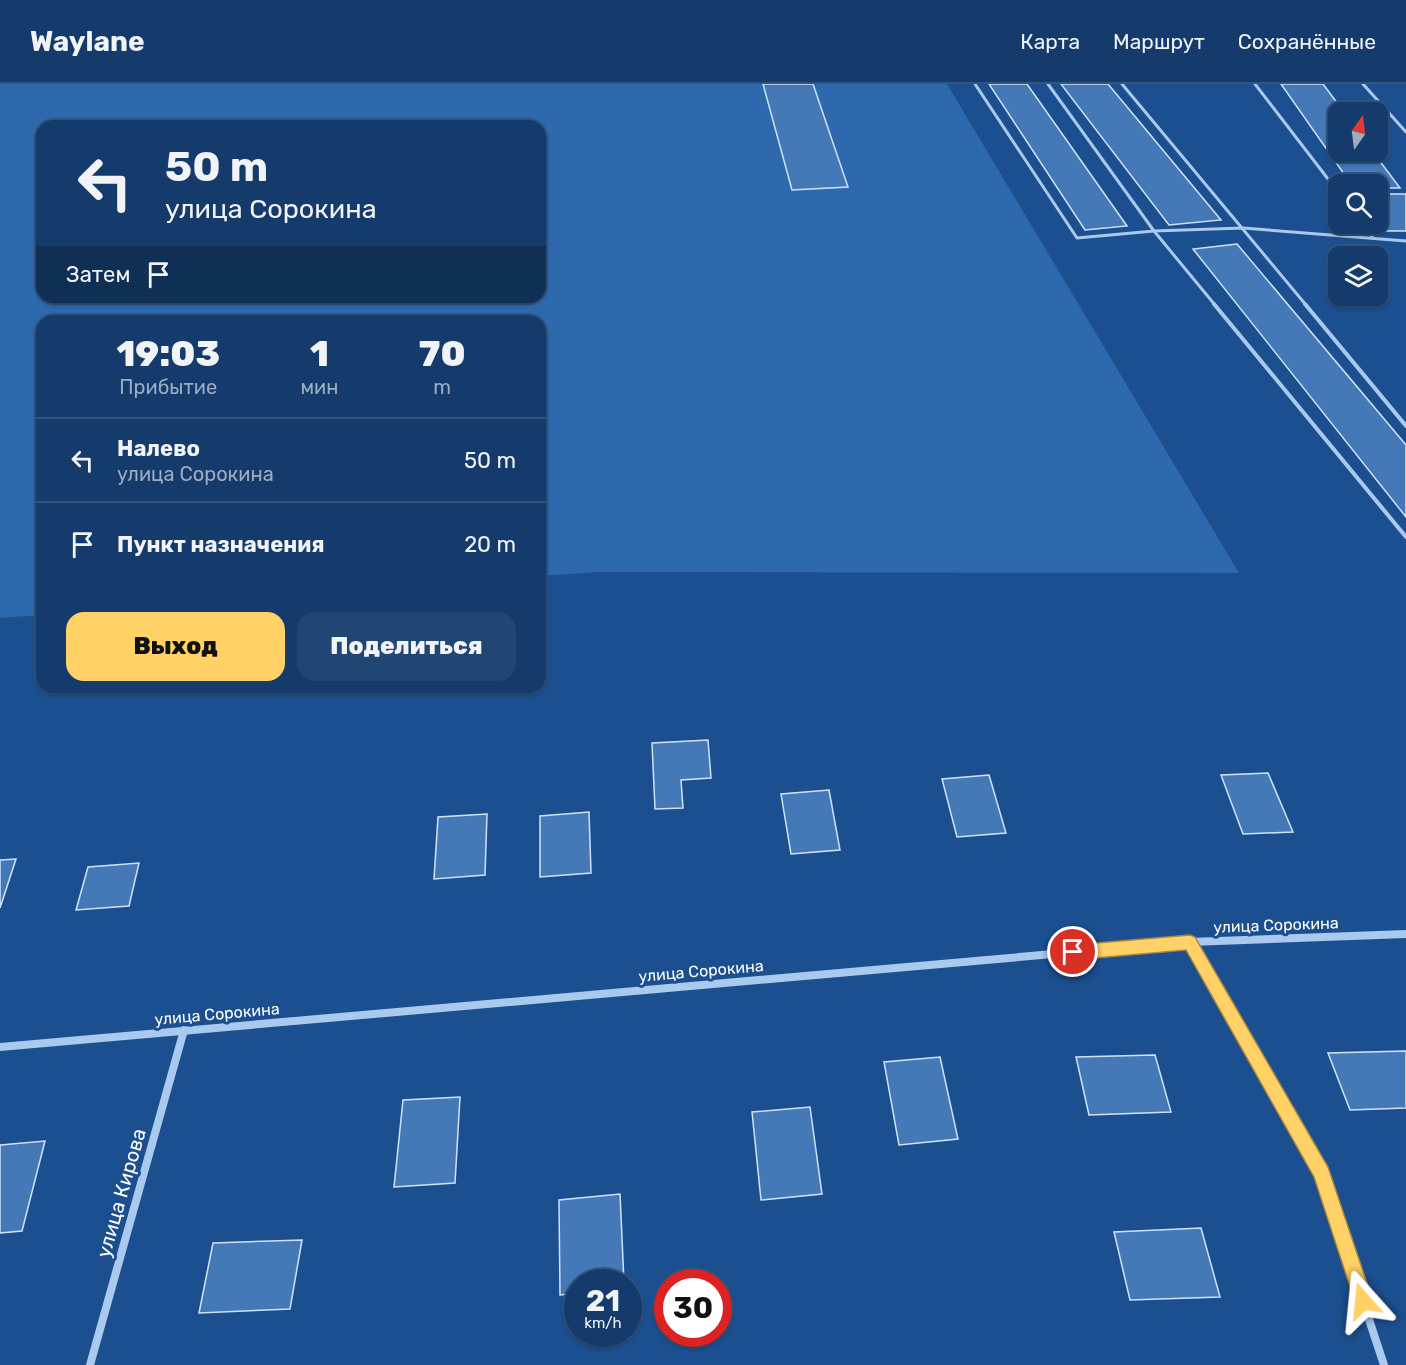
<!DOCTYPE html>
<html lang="ru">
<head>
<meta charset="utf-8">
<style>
  body { margin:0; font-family:Rubik,sans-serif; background:#214673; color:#f1f3f6; height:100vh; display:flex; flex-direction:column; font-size:22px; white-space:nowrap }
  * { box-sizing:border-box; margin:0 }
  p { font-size:20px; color:#9dadc1 }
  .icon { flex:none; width:33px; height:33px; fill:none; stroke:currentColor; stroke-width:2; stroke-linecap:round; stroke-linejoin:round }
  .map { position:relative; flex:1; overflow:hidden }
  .drawer { position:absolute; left:36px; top:231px; width:510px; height:378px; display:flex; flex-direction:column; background:#143b6b; border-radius:18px; box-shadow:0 2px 4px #0004,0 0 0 2px #33557e }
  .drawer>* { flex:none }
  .top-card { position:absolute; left:36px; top:36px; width:510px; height:183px; border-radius:18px; box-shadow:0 2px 4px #0004,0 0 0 2px #33557e; background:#143b6b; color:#f1f3f6; overflow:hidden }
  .needle { width:39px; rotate:14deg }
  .controls { position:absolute; left:1328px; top:18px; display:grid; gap:12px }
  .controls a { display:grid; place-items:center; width:60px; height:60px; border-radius:12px; background:#143b6b; box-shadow:0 2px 4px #0004,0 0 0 2px #33557e; font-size:30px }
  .speed { position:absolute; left:564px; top:1185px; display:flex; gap:12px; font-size:30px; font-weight:700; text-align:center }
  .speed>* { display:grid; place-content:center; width:78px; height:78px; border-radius:50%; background:#143b6b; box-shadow:0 2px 4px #0004,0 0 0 2px #33557e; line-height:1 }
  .speed small { font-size:15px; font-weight:400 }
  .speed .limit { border:9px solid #d22; background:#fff; color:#111 }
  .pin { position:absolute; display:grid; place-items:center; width:51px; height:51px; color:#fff; margin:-26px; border:3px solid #fff; border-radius:50%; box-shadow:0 2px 6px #0007 }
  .me { position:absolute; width:66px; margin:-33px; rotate:342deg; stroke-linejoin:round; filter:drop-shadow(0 0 4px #0008) }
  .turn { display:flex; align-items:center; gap:21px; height:126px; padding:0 30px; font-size:27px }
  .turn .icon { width:78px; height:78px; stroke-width:2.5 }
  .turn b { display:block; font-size:42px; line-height:51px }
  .then { display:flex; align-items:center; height:57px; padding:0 30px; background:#0003; gap:12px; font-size:22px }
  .eta { display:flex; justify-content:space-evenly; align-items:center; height:102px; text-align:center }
  .eta b { font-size:36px; font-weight:800; line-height:42px }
  .button { display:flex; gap:12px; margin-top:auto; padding:12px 30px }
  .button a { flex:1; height:69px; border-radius:18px; background:#ffd166; color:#111; font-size:24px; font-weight:800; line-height:69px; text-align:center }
  .button a+a { background:#214673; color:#f1f3f6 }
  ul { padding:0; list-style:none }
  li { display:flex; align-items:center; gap:18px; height:84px; padding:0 30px; border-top:2px solid #33557e }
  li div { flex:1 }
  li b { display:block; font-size:22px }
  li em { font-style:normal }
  header { display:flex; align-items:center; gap:36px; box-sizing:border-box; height:84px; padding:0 30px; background:#143b6b; border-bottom:2px solid #33557e }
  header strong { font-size:28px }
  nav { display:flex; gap:33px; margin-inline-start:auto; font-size:21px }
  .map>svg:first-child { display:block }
  .green { fill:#2e69ad; fill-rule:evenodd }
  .building { fill:#4478b7; stroke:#cfe3fa; stroke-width:1.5 }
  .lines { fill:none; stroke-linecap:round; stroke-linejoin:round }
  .lane-far1 { stroke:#a9c9ee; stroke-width:3 }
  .lane { stroke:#a9c9ee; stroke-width:4 }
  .street { stroke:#a9c9ee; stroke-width:8 }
  .route { fill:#ffd166; stroke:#a68842; stroke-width:1.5 }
  .labels { text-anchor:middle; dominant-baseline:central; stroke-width:6; stroke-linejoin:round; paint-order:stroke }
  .street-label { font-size:16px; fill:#fff; stroke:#1b4f8f }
  .near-street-label { font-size:20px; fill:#fff; stroke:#1b4f8f }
</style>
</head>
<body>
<header>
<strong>Waylane</strong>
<nav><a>Карта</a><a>Маршрут</a><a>Сохранённые</a></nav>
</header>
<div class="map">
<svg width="1406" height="1281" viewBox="0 0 1406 1281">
  <rect width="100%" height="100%" fill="#1b4f8f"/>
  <path class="green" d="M0 0H947L1239 489 598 488 540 492V237H42V531L0 534ZM42 42H540V213H42Z"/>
  <g class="building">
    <polygon points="763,0 813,0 848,103 792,106"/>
    <polygon points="989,0 1027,0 1127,142 1085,146"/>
    <polygon points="1061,0 1108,0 1221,136 1169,141"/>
    <polygon points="1281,0 1323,0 1344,28 1338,28 1338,68 1373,68 1400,104 1377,104 1377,100 1351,100"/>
    <polygon points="1377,110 1406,110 1406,147 1381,147 1376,140"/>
    <polygon points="1237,160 1406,361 1406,433 1193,165"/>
    <polygon points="708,656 711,694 681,696 683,724 655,725 652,659"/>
    <polygon points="1268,689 1293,748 1243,750 1221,691"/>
    <polygon points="989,691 1006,749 957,753 942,695"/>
    <polygon points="829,706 840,766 791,770 781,710"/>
    <polygon points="589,728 591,789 540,793 540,732"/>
    <polygon points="487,730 485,791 434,795 438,733"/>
    <polygon points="16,775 0,824 0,776"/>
    <polygon points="139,779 129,822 76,826 88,783"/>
    <polygon points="1406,967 1406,1024 1350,1026 1328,969"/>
    <polygon points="1155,971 1171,1028 1089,1031 1076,973"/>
    <polygon points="940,973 958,1055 899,1061 884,978"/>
    <polygon points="460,1013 455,1099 394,1103 403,1016"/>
    <polygon points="810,1023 822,1110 761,1116 752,1028"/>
    <polygon points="45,1057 22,1147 0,1149 0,1061"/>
    <polygon points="620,1110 624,1198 578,1198 578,1209 560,1211 559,1116"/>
    <polygon points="1201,1144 1220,1213 1130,1216 1114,1148"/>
    <polygon points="302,1156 290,1225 199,1229 213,1159"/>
  </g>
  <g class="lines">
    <g class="lane-far1">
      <polyline points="975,0 1077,154 1154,147 1243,144 1406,157"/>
      <polyline points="1048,0 1154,147 1215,221"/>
      <polyline points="1122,0 1306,221"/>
      <polyline points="1255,0 1338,108"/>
      <polyline points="1363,0 1406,48"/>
      <polyline points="1362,140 1373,154"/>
    </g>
    <g class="lane">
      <polyline points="1214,220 1406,453"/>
      <polyline points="1305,220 1406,342"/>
    </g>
    <g class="street">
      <polyline points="1190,858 1321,1090 1384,1281"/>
      <polyline points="0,963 1190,858 1406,850"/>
      <polyline points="90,1281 184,946"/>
    </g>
  </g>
  <polygon class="route" points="1190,851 1195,853 1328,1083 1373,1217 1370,1224 1363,1227 1357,1224 1314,1093 1186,866 1073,876 1067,873 1065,868 1067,863 1073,861"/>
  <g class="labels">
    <g class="street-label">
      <text transform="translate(1276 841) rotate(-2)">улица Сорокина</text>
      <text transform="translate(701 887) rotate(-5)">улица Сорокина</text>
      <text transform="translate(217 930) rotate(-5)">улица Сорокина</text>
    </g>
    <g class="near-street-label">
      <text transform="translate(121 1109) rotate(-74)">улица Кирова</text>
    </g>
  </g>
</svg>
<div class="controls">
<a><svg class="needle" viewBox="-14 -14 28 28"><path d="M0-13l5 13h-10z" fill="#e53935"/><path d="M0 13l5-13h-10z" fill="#9dadc1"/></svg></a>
<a><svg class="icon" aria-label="search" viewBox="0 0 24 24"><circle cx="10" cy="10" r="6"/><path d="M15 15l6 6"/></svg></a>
<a><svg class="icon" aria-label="layers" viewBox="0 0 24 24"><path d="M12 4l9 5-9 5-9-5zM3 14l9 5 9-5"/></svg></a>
</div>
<div class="speed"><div>21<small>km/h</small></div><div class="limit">30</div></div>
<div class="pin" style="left:1073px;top:868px;background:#d93025"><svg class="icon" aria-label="arrive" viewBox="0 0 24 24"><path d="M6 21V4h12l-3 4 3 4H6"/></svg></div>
<svg class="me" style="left:1363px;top:1217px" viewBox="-20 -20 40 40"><path d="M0-17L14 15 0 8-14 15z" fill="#ffd166" stroke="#fff" stroke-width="4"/></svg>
<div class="top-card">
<div class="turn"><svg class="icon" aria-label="left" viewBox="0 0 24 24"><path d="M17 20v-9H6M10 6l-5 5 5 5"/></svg><div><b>50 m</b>улица Сорокина</div></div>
<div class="then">Затем<svg class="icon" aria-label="arrive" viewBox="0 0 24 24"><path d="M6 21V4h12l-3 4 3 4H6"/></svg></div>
</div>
<section class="drawer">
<div class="eta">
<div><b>19:03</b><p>Прибытие</p></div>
<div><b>1</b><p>мин</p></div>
<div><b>70</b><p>m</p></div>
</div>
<ul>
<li><svg class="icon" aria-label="left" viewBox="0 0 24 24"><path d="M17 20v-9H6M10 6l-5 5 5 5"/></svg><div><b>Налево</b><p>улица Сорокина</p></div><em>50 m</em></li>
<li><svg class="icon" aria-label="arrive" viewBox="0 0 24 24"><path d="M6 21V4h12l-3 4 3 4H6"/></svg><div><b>Пункт назначения</b></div><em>20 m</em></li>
</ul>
<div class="button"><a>Выход</a><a>Поделиться</a></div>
</section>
</div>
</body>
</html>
